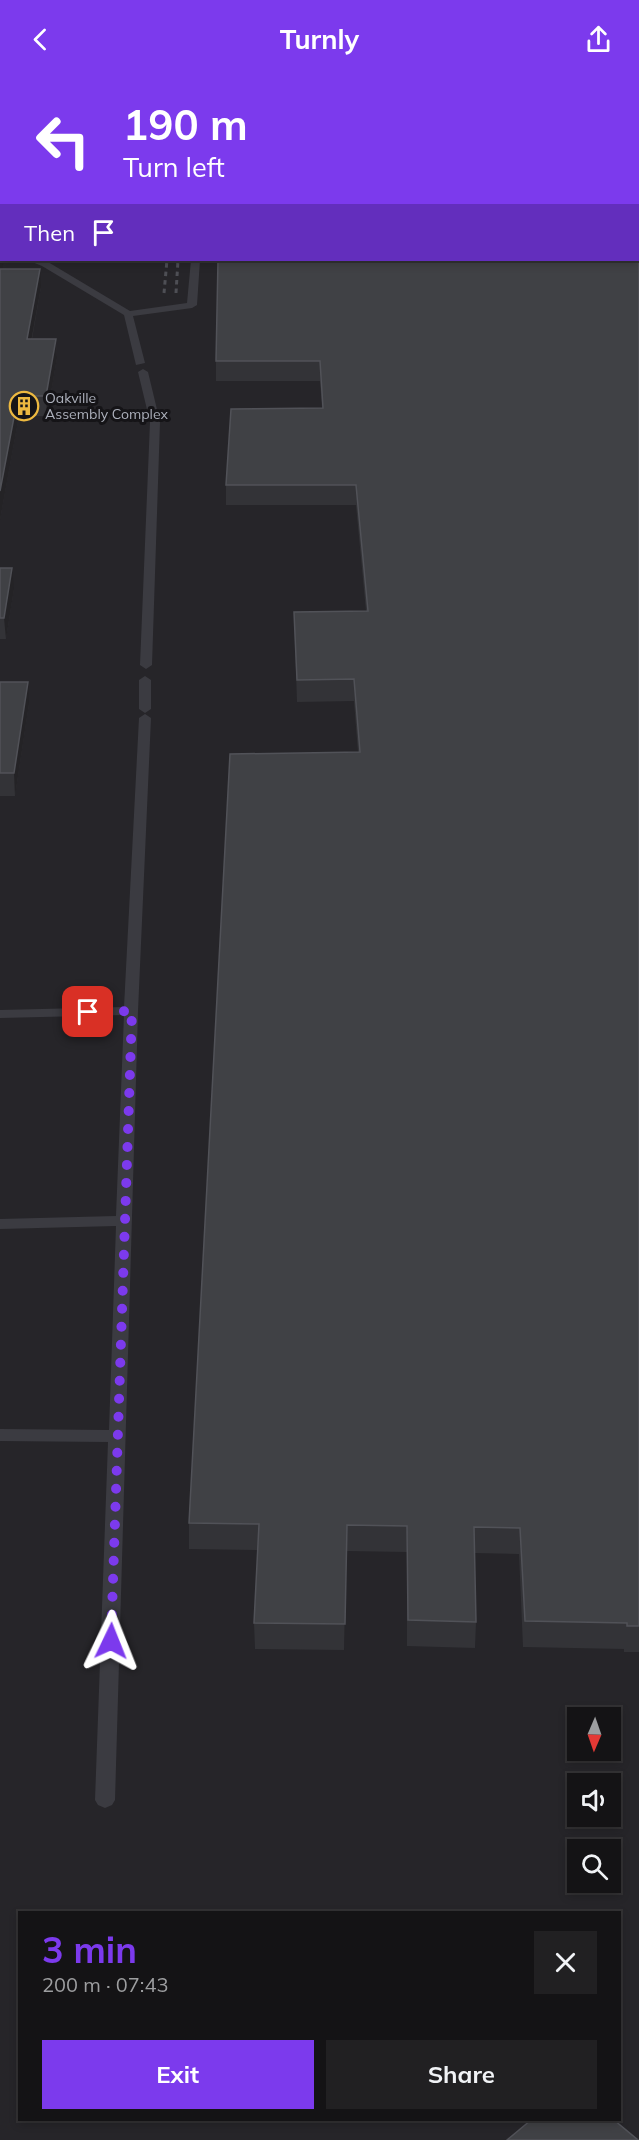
<!DOCTYPE html>
<html lang="en">
<head>
<meta charset="utf-8">
<style>
  body { margin:0; font-family:Mulish,sans-serif; background:#212022; color:#f1f3f6; height:100vh; display:flex; flex-direction:column; font-size:22px; white-space:nowrap }
  * { box-sizing:border-box; margin:0 }
  p { font-size:20px; color:#9d9ea0 }
  .icon { flex:none; width:33px; height:33px; fill:none; stroke:currentColor; stroke-width:2; stroke-linecap:round; stroke-linejoin:round }
  .map { position:relative; flex:1; overflow:hidden }
  .sheet { position:absolute; left:18px; top:1833px; width:603px; height:210px; display:flex; flex-direction:column; background:#141315; border-radius:0px; box-shadow:0 3px 9px #0003,0 0 0 2px #333234 }
  .sheet>* { flex:none }
  .hud { position:absolute; left:0px; top:0px; width:639px; height:183px; box-shadow:0 3px 9px #0003,0 0 0 2px #333234; background:#7c3aed; color:#fff; overflow:hidden }
  .needle { width:39px; rotate:182deg }
  .buttons { position:absolute; left:567px; top:1629px; display:grid; gap:12px }
  .buttons a { display:grid; place-items:center; width:54px; height:54px; border-radius:0px; background:#141315; box-shadow:0 3px 9px #0003,0 0 0 2px #333234; font-size:30px }
  .pin { position:absolute; display:grid; place-items:center; width:51px; height:51px; color:#fff; margin:-26px; border-radius:12px; box-shadow:0 3px 9px #0006 }
  .me { position:absolute; width:66px; margin:-33px; rotate:2deg; stroke-linejoin:round; filter:drop-shadow(0 0 4px #0008) }
  .turn { display:flex; align-items:center; gap:21px; height:126px; padding:0 24px; font-size:27px }
  .turn .icon { width:78px; height:78px; stroke-width:2.5 }
  .turn b { display:block; font-size:42px; line-height:51px }
  .then { display:flex; align-items:center; height:57px; padding:0 24px; background:#0003; gap:12px; font-size:22px }
  .round { display:grid; place-items:center; flex:none; width:63px; height:63px; border-radius:0px; background:#212022 }
  .head { display:flex; align-items:center; justify-content:space-between; height:102px; padding:0 24px }
  h1 { font-size:36px; font-weight:700; line-height:45px; color:#7c3aed }
  .primary-button { display:flex; gap:12px; margin-top:auto; padding:12px 24px }
  .primary-button a { flex:1; height:69px; border-radius:0px; background:#7c3aed; color:#fff; font-size:24px; font-weight:700; line-height:69px; text-align:center }
  .primary-button a+a { background:#212022; color:#f1f3f6 }
  header { display:flex; justify-content:space-between; align-items:center; height:78px; padding:0 24px; background:#7c3aed; color:#fff; font-size:27px; font-weight:700 }
  .map>svg:first-child { display:block }
  .built { fill:#262529; fill-rule:evenodd }
  .lines { fill:none; stroke-linecap:round; stroke-linejoin:round }
  .service { fill:#3b3b41; fill-rule:evenodd }
  .primary { fill:#57585f; fill-rule:evenodd }
  .rail { stroke:#4e4f55; stroke-width:3; stroke-dasharray:4.5 4; stroke-linecap:butt }
  .wall { fill:#333337 }
  .shaded-wall { fill:#242326 }
  .building { fill:#404145; stroke:#515258; stroke-width:1.5 }
  .route { stroke:#7c3aed; stroke-width:10; stroke-dasharray:0 18 }
  .labels { text-anchor:middle; dominant-baseline:central; stroke-width:6; stroke-linejoin:round; paint-order:stroke }
  .far-poi-label { font-size:14px; fill:#acb0bb; stroke:#151417; text-anchor:start }
</style>
</head>
<body>
<header><svg class="icon" aria-label="back" viewBox="0 0 24 24"><path d="M15 5l-7 7 7 7"/></svg>Turnly<svg class="icon" aria-label="share" viewBox="0 0 24 24"><path d="M12 15V3M7 8l5-5 5 5M5 13v7h14v-7"/></svg></header>
<div class="map">
<svg width="639" height="2062" viewBox="0 0 639 2062">
  <rect width="100%" height="100%" fill="#1a191c"/>
  <path class="built" d="M58 0H639V2062H0V21L2 182H638V2L54 1ZM578 1640H610V1672H578ZM578 1706H610V1738H578ZM578 1772H610V1804H578ZM20 1834H620V2042H20Z"/>
  <g class="lines">
    <g class="service">
      <rect x="0" y="81" width="2" height="6"/>
      <polygon points="27,182 48,184 130,233 187,225 191,182 200,182 197,227 192,230 133,238 145,285 136,287 124,237 42,188"/>
      <polygon points="143,291 148,294 160,344 152,587 146,591 140,587 150,344 138,294"/>
      <polygon points="145,598 151,602 151,631 145,635 139,631 139,602"/>
      <polygon points="145,636 151,640 138,933 115,1722 112,1727 105,1730 98,1727 95,1722 108,1364 0,1363 0,1351 109,1352 116,1148 0,1151 0,1141 116,1138 124,937 0,940 0,932 124,929 139,640"/>
    </g>
    <polygon class="primary" points="0,0 17,0 2,2 2,7"/>
    <g class="rail">
      <polyline points="225,0 227,2"/>
      <polyline points="385,0 387,2"/>
      <polyline points="399,0 402,2"/>
      <polyline points="414,0 417,2"/>
      <polyline points="429,0 432,2"/>
      <polyline points="445,0 448,2"/>
      <polyline points="462,0 465,2"/>
      <polyline points="477,0 480,2"/>
      <polyline points="493,0 495,2"/>
      <polyline points="164,215 167,182"/>
      <polyline points="176,215 178,182"/>
    </g>
  </g>
  <g class="wall">
    <polygon points="268,0 313,0 312,2 269,2"/>
    <polygon points="639,146 639,1574 624,1574 624,1571 523,1569 519,1476 474,1475 476,1544 475,1570 407,1568 407,1474 346,1473 344,1572 255,1571 254,1545 258,1472 189,1471 189,1445 358,674 354,623 297,624 294,534 366,533 356,427 226,427 226,407 322,330 320,303 216,303 216,283"/>
    <polygon points="0,158 2,191 41,209 32,261 56,261 57,280 47,338 19,338 0,442"/>
    <polygon points="0,490 14,511 6,561 0,561"/>
    <polygon points="0,604 29,626 15,718 0,718"/>
  </g>
  <g class="shaded-wall">
    <polygon points="2,169 2,182 4,182 0,200 0,176"/>
    <polygon points="40,191 41,209 28,280 27,261"/>
    <polygon points="56,261 57,280 47,338 46,318"/>
    <polygon points="18,318 19,338 0,442 0,413"/>
    <polygon points="12,490 14,511 6,561 4,540"/>
    <polygon points="28,604 29,626 15,718 14,695"/>
  </g>
  <g class="building">
    <polygon points="638,146 639,146 639,1548 627,1548 627,1545 525,1543 520,1450 474,1449 476,1544 408,1542 407,1448 347,1447 345,1546 254,1545 259,1446 189,1445 230,676 360,674 354,601 297,602 294,534 368,533 356,407 226,407 231,331 323,330 320,283 216,283 218,182 638,182"/>
    <polygon points="0,158 2,158 2,169 0,176"/>
    <polygon points="0,191 40,191 27,261 56,261 46,318 18,318 0,413"/>
    <polygon points="0,490 12,490 4,540 0,540"/>
    <polygon points="0,604 28,604 14,695 0,695"/>
    <polygon points="531,2042 614,2042 638,2062 507,2062"/>
  </g>
  <g class="lines">
    <polyline class="route" points="88,934 132,933 111,1563"/>
  </g>
  <defs>
    <g id="building-ring" transform="scale(1.5)"><circle r="9.5" fill="#151417" stroke="#edb940" stroke-width="1.5"/><path d="M-4-6H4V6H1V3H-1V6H-4ZM-2.5-4.3h1.7v1.8h-1.7ZM.8-4.3h1.7v1.8H.8ZM-2.5-1h1.7V.8h-1.7ZM.8-1h1.7V.8H.8Z" fill="#edb940"/></g>
  </defs>
  <g fill-rule="evenodd">
    <use href="#building-ring" x="24" y="328"/>
  </g>
  <g class="labels">
    <g class="far-poi-label">
      <text x="45" y="320">Oakville<tspan x="45" dy="16">Assembly Complex</tspan></text>
    </g>
  </g>
</svg>
<div class="buttons">
<a><svg class="needle" viewBox="-14 -14 28 28"><path d="M0-13l5 13h-10z" fill="#e53935"/><path d="M0 13l5-13h-10z" fill="#9d9ea0"/></svg></a>
<a><svg class="icon" aria-label="sound" viewBox="0 0 24 24"><path d="M4 9h4l5-4v14l-5-4H4zM17 9q2 3 0 6"/></svg></a>
<a><svg class="icon" aria-label="search" viewBox="0 0 24 24"><circle cx="10" cy="10" r="6"/><path d="M15 15l6 6"/></svg></a>
</div>
<div class="pin" style="left:88px;top:934px;background:#d93025"><svg class="icon" aria-label="arrive" viewBox="0 0 24 24"><path d="M6 21V4h12l-3 4 3 4H6"/></svg></div>
<svg class="me" style="left:111px;top:1563px" viewBox="-20 -20 40 40"><path d="M0-17L14 15 0 8-14 15z" fill="#7c3aed" stroke="#fff" stroke-width="4"/></svg>
<div class="hud">
<div class="turn"><svg class="icon" aria-label="left" viewBox="0 0 24 24"><path d="M17 20v-9H6M10 6l-5 5 5 5"/></svg><div><b>190 m</b>Turn left</div></div>
<div class="then">Then<svg class="icon" aria-label="arrive" viewBox="0 0 24 24"><path d="M6 21V4h12l-3 4 3 4H6"/></svg></div>
</div>
<section class="sheet">
<div class="head"><div><h1>3 min</h1><p>200 m · 07:43</p></div><a class="round"><svg class="icon" aria-label="close" viewBox="0 0 24 24"><path d="M6 6l12 12M18 6L6 18"/></svg></a></div>
<div class="primary-button"><a>Exit</a><a>Share</a></div>
</section>
</div>
</body>
</html>
